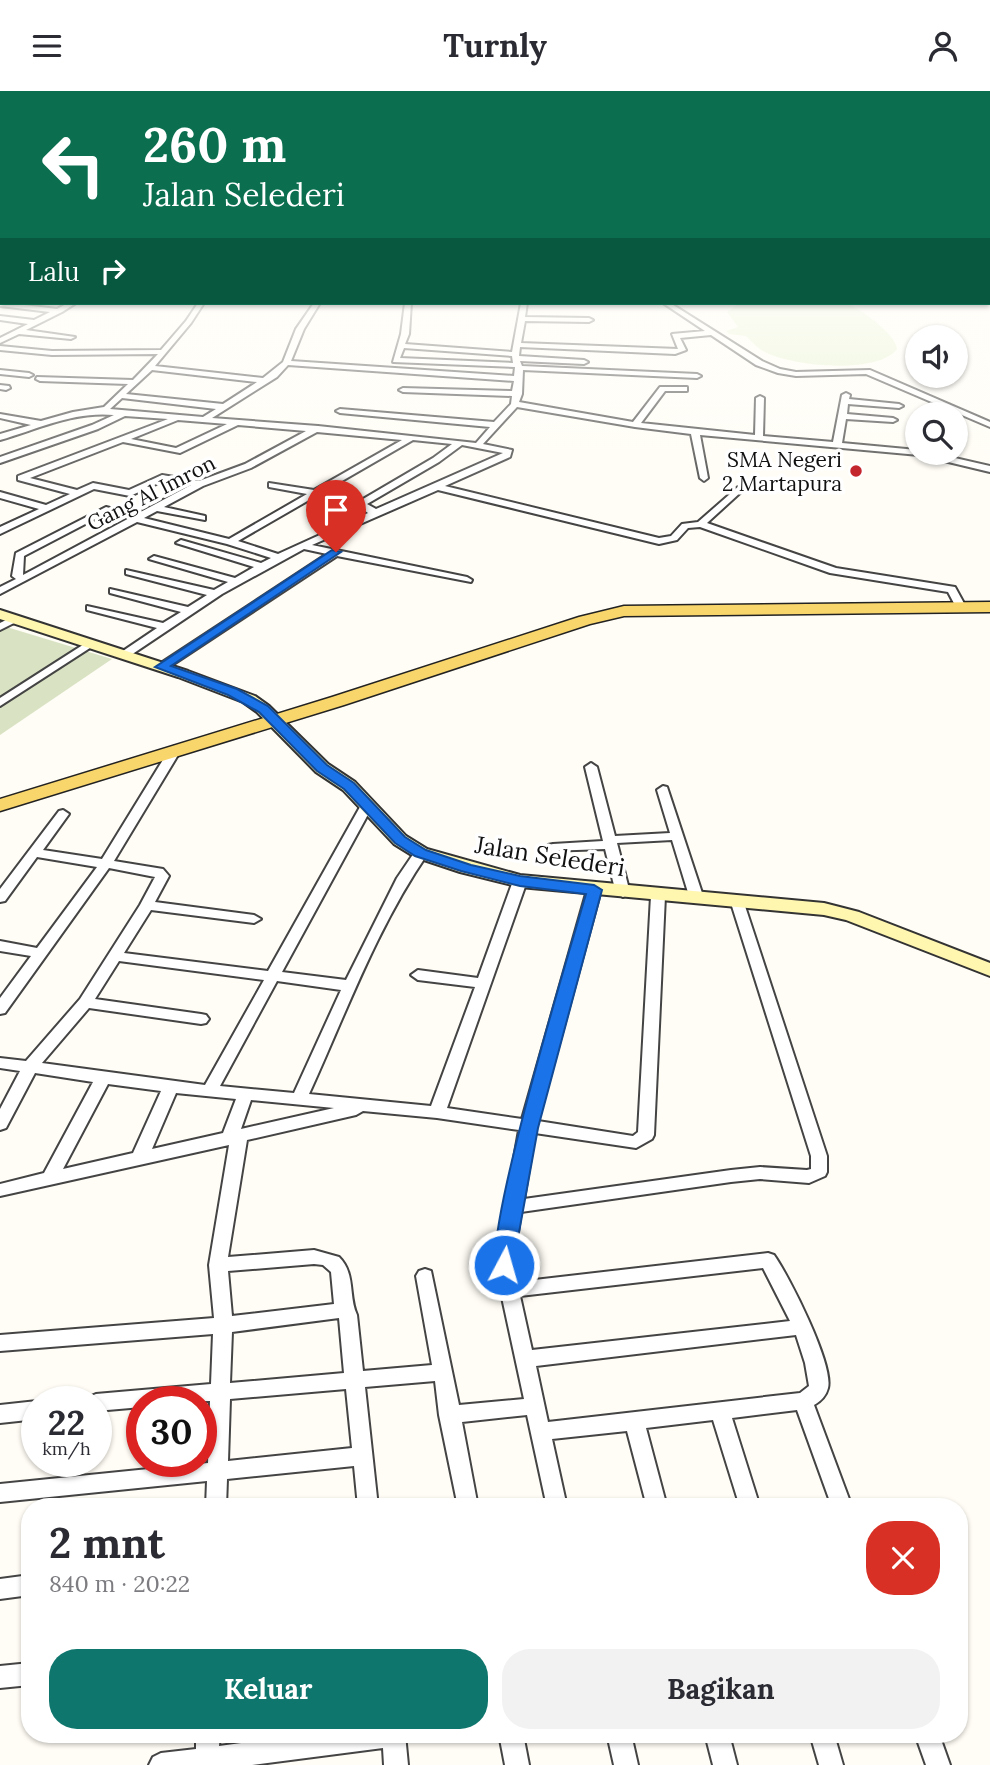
<!DOCTYPE html>
<html lang="id">
<head>
<meta charset="utf-8">
<style>
  body { margin:0; font-family:Lora,serif; background:#f2f2f3; color:#2b2b33; height:100vh; display:flex; flex-direction:column; font-size:26px; white-space:nowrap }
  * { box-sizing:border-box; margin:0 }
  p { font-size:23px; color:#7c7c81 }
  .icon { flex:none; width:38px; height:38px; fill:none; stroke:currentColor; stroke-width:2; stroke-linecap:round; stroke-linejoin:round }
  .map { position:relative; flex:1; overflow:hidden }
  .drawer { position:absolute; left:21px; top:1407px; width:947px; height:245px; display:flex; flex-direction:column; background:#fff; border-radius:28px; box-shadow:0 2px 5px #0004 }
  .drawer>* { flex:none }
  .top-card { position:absolute; left:0px; top:0px; width:990px; height:214px; box-shadow:0 2px 5px #0004; background:#0b6e4f; color:#fff; overflow:hidden }
  .fabs { position:absolute; left:905px; top:234px; display:grid; gap:14px }
  .fabs a { display:grid; place-items:center; width:63px; height:63px; border-radius:50%; background:#fff; box-shadow:0 2px 5px #0004; font-size:35px }
  .speed { position:absolute; left:21px; top:1295px; display:flex; gap:14px; font-size:35px; font-weight:700; text-align:center }
  .speed>* { display:grid; place-content:center; width:91px; height:91px; border-radius:50%; background:#fff; box-shadow:0 2px 5px #0004; line-height:1 }
  .speed small { font-size:18px; font-weight:400 }
  .speed .limit { border:10px solid #d22; background:#fff; color:#111 }
  .pin { position:absolute; display:grid; place-items:center; width:60px; height:60px; color:#fff; margin:-72px -30px; border-radius:50% 50% 50% 0; rotate:-45deg; box-shadow:0 0 7px #0007 }
  .pin .icon { rotate:45deg }
  .me { position:absolute; width:77px; margin:-38px; rotate:6deg; stroke-linejoin:round; filter:drop-shadow(0 0 5px #0008) }
  .turn { display:flex; align-items:center; gap:24px; height:147px; padding:0 28px; font-size:32px }
  .turn .icon { width:91px; height:91px; stroke-width:2.5 }
  .turn b { display:block; font-size:49px; line-height:60px }
  .then { display:flex; align-items:center; height:66px; padding:0 28px; background:#0003; gap:14px; font-size:26px }
  .round { display:grid; place-items:center; flex:none; width:74px; height:74px; border-radius:28px; background:#f2f2f3 }
  .overview { display:flex; align-items:center; justify-content:space-between; height:119px; padding:0 28px }
  h1 { font-size:42px; font-weight:700; line-height:52px }
  .cta { display:flex; gap:14px; margin-top:auto; padding:14px 28px }
  .cta a { flex:1; height:80px; border-radius:28px; background:#0f766e; color:#fff; font-size:28px; font-weight:700; line-height:80px; text-align:center }
  .cta a+a { background:#f2f2f3; color:#2b2b33 }
  header { display:flex; justify-content:space-between; align-items:center; height:91px; padding:0 28px; background:#fff; font-size:32px; font-weight:700 }
  .map>svg:first-child { display:block }
  .cemetery { fill:#d9e3c4 }
  .pitch { fill:#e6f2cf }
  .lines { fill:none; stroke-linecap:round; stroke-linejoin:round }
  .street-casing { stroke:#444; stroke-width:4 }
  .secondary-casing { stroke:#333; stroke-width:4 }
  .primary-casing { stroke:#222; stroke-width:3 }
  .street { fill:#fff; fill-rule:evenodd }
  .secondary { fill:#fff6b0; fill-rule:evenodd }
  .primary { fill:#f9d66b; fill-rule:evenodd }
  .route { fill:#1a73e8; stroke:#114b97; stroke-width:2 }
  .poi-dot { fill:#c4262e; stroke:#fff; stroke-width:2.5 }
  .labels { text-anchor:middle; dominant-baseline:central; stroke-width:7; stroke-linejoin:round; paint-order:stroke }
  .far-poi-label { font-size:21px; fill:#111; stroke:#fff; text-anchor:end }
  .far-street-label { font-size:21px; fill:#111; stroke:#fff }
  .street-label { font-size:24px; fill:#111; stroke:#fff }
</style>
</head>
<body>
<header><svg class="icon" aria-label="menu" viewBox="0 0 24 24"><path d="M4 6h16M4 12h16M4 18h16"/></svg>Turnly<svg class="icon" aria-label="person" viewBox="0 0 24 24"><circle cx="12" cy="8" r="4"/><path d="M4 21q1-7 8-7t8 7"/></svg></header>
<div class="map">
<svg width="990" height="1674" viewBox="0 0 990 1674">
  <rect width="100%" height="100%" fill="#fffdf5"/>
  <polygon class="cemetery" points="0,534 112,568 0,644"/>
  <path class="pitch" d="M740 212H845C860 217 896 243 897 258 877 284 794 275 767 262 758 258 753 252 746 245L729 243 726 240 738 236 727 221Z"/>
  <g class="lines">
    <g class="street-casing">
      <g id="street">
        <rect x="989" y="185" width="1" height="4"/>
        <polygon points="0,197 2,197 0,202"/>
        <polygon points="0,211 57,218 68,212 76,212 62,221 26,239 75,246 71,248 19,243 0,252 0,247 28,233 0,229 0,225 34,229 50,221 0,215"/>
        <path d="M198 212H204L191 232 155 275 263 287 283 271 296 238 314 212H320L304 238 291 270 514 285 515 276 393 271 401 243 405 212H411L409 243 405 253 512 261 521 212H527L525 226 589 227 593 229 589 231 525 230 521 252 678 258 672 243 705 240 663 212H670L762 270 780 278 796 281 870 279 990 331V336L866 283 796 285 778 282 756 274 711 244 680 247 686 259 675 263 520 256 519 265 584 269 588 271 584 273 520 270 522 275 697 283 701 285 697 287 523 279 522 303 519 311 633 331 660 296H687V300H665L641 332 755 344 756 307 760 305 764 307 763 345 833 351 842 304 846 302 850 304 849 308 899 313 903 315 899 317 848 313 847 323 893 327 897 329 893 331 846 328 842 352 917 359V362H933L990 375V381L919 364 700 344 708 387 704 390 700 387 691 343 635 336 517 316 483 353 512 359 510 366 445 395 659 447 671 445 682 433 698 431 738 396 742 399 741 401 707 432 836 477 955 496 966 516 965 518H957L948 501 830 482 700 436 688 437 677 449 659 453 438 399 312 454 467 486 472 489 471 491 337 465 166 578H158V574L327 463 304 458 222 503 128 566H120V562L157 537 87 519V515L163 532 181 521 110 502V498L188 516 207 504 126 483V479L214 499 228 491 149 468 154 465 235 487 254 476 176 452 181 449 261 472 271 467 227 453 137 431 0 503V496L16 488 12 485 16 462 106 416 114 418 24 465 23 484 191 394 163 390 130 405 94 398 0 443V436L39 418 0 407V401L46 414 70 403 18 389V385L168 328 125 325 98 338 0 372V366L92 334 114 324C74 320 38 338 0 349V343L31 334 0 327V323L41 330 73 321 104 316 128 293 40 290 36 288 37 286 133 289 158 263 52 264 0 259V255L52 260 161 259 186 230ZM404 257 512 265 513 272 400 267ZM288 274 514 290 512 300 403 297 399 299 403 301 512 305 511 313 494 331 340 318 336 320 340 322 490 336 476 352 318 335 212 327 277 286ZM152 279 257 291 223 313 126 303ZM122 307 216 318 203 326 110 318ZM178 329 227 333 176 357 131 348ZM238 334 306 340 245 373 199 390 162 384 129 399 93 392 77 399 30 387 123 351 180 362ZM317 341 402 349 314 399 269 392V396L307 403 229 448 144 427 157 420 205 429V425L164 416 203 395 251 377ZM413 349 452 353 433 367 358 411V415L368 422 278 463 238 450ZM462 354 503 362 376 418 367 413 439 371Z"/>
        <polygon points="0,279 29,282 33,284 29,286 0,283"/>
        <polygon points="0,294 9,295 10,297 6,299 0,298"/>
        <polygon points="14,525 19,528 18,530 0,539 0,532"/>
        <polygon points="89,550 94,553 93,555 0,615 0,607"/>
        <path d="M175 655 181 659 114 770 163 778 169 785 155 811 254 824 261 828 254 832 151 819 124 862 268 880 360 716 366 712 372 716 282 881 346 889 397 787 416 759 421 758 428 762C377 836 346 922 309 1003L431 1015 475 896 418 889 411 884 418 879 478 887 513 790 520 786 527 790 447 1017 522 1028 587 799 594 795 601 799 538 1030 633 1045 638 1041 651 805 658 801 663 802 665 805 654 1044 652 1048 636 1057 535 1042 524 1108 731 1079 760 1076 807 1079 811 1078V1065L731 812 733 809H743L827 1065V1081L825 1085 809 1092 760 1088 731 1091 521 1121 513 1174 517 1191 768 1162 774 1164C789 1185 834 1274 828 1297 826 1305 821 1310 814 1314L852 1416H832L797 1319 732 1327 760 1416H740L713 1329 646 1337 667 1416H647L627 1340 552 1348 567 1416H547L527 1324 462 1331 478 1416H458L439 1324 435 1290 365 1296 378 1416H358L354 1375 227 1388 226 1416H206L207 1390 0 1411V1393L208 1372 210 1310 142 1311V1316L96 1320V1311H87L89 1306 96 1303 211 1293 213 1243 0 1260V1244L214 1227 209 1174 229 1054 0 1105V1093L44 1082 93 991 35 982 6 1037 0 1039V1018L20 980 0 977V967L26 970 80 908 140 814 155 786 109 777 5 922 0 923V907L31 865 0 860V850L37 857 97 776 37 766 5 810 0 811V798L59 720 63 719 69 723 43 759 102 768 169 659ZM119 870 264 889 205 994 42 972 89 917 201 933 206 932 209 928 206 924 201 923 95 908ZM277 890 341 899 294 1002 220 995ZM108 993 161 1000 133 1062 63 1078ZM176 1002 236 1008 223 1042 152 1058ZM251 1009 334 1017 241 1038ZM363 1020 437 1027 519 1039 495 1174 524 1308 459 1314 431 1180 425 1178 419 1180 416 1185 432 1274 363 1280 357 1224C348 1205 356 1183 339 1166L314 1159 228 1166 247 1049 356 1024ZM314 1173 323 1174 331 1181 334 1213 232 1225 228 1180ZM763 1177 790 1230 532 1259 520 1205ZM339 1227 344 1282 230 1292 232 1241ZM796 1244 805 1272 809 1295 800 1302 548 1331 536 1275ZM346 1298 352 1357 228 1370 230 1308Z"/>
        <polygon points="591,672 597,676 615,745 670,742 657,699 663,695 667,696 704,808 702,811 692,811 690,808 672,749 617,752 630,802 623,806 616,802 605,758 548,760 546,757 548,754 553,753 603,750 585,676"/>
        <polygon points="37,1310 37,1328 0,1332 0,1314"/>
        <polygon points="30,1484 30,1504 0,1508 0,1488"/>
        <polygon points="30,1572 30,1594 0,1597 0,1575"/>
        <polygon points="196,1643 220,1643 219,1655 308,1643 405,1643 408,1674 384,1674 383,1657 252,1674 149,1674 153,1666 161,1662 196,1658"/>
        <polygon points="499,1643 523,1643 529,1674 505,1674"/>
        <polygon points="607,1643 631,1643 638,1674 614,1674"/>
        <polygon points="705,1643 729,1643 737,1674 713,1674"/>
        <polygon points="810,1643 834,1643 843,1674 819,1674"/>
        <polygon points="915,1643 939,1643 950,1674 926,1674"/>
      </g>
    </g>
    <g class="secondary-casing">
      <polygon id="secondary" points="0,519 188,580 255,605 269,615 328,673 355,691 406,745 427,758 520,784 824,812 859,821 990,872 990,885 846,829 824,824 520,796 460,781 415,766 394,753 343,699 316,681 257,621 243,611 178,586 0,528"/>
    </g>
    <g class="primary-casing">
      <polygon id="primary" points="990,511 990,521 624,525 590,533 344,614 0,720 0,708 332,606 579,526 624,515"/>
    </g>
    <use href="#street" class="street"/>
    <use href="#secondary" class="secondary"/>
    <use href="#primary" class="primary"/>
  </g>
  <linearGradient id="sky" x2="0" y2="1"><stop stop-color="#95c6ee"/><stop offset="0.44" stop-color="#fffefa"/><stop offset="1" stop-color="#fffefa" stop-opacity="0"/></linearGradient>
  <rect width="990" height="417" fill="url(#sky)"/>
  <path class="route" d="M332 459 341 461 171 575 237 598 268 615 327 674 354 692 405 746 426 759 471 774 520 785 594 794 602 799 538 1037 512 1180 504 1182 497 1180C481 1148 571 855 586 803L520 795 461 780 415 765 395 752 344 698 317 680 259 621 228 604 155 576Z"/>
  <circle class="poi-dot" cx="856" cy="380" r="7"/>
  <g class="labels">
    <g class="far-poi-label">
      <text x="842" y="368">SMA Negeri<tspan x="842" dy="24">2 Martapura</tspan></text>
    </g>
    <g class="far-street-label">
      <text transform="translate(151 402) rotate(-27)">Gang Al Imron</text>
    </g>
    <g class="street-label">
      <text transform="translate(550 765) rotate(9)">Jalan Selederi</text>
    </g>
  </g>
</svg>
<div class="fabs">
<a><svg class="icon" aria-label="sound" viewBox="0 0 24 24"><path d="M4 9h4l5-4v14l-5-4H4zM17 9q2 3 0 6"/></svg></a>
<a><svg class="icon" aria-label="search" viewBox="0 0 24 24"><circle cx="10" cy="10" r="6"/><path d="M15 15l6 6"/></svg></a>
</div>
<div class="speed"><div>22<small>km/h</small></div><div class="limit">30</div></div>
<div class="pin" style="left:336px;top:461px;background:#d93025"><svg class="icon" aria-label="arrive" viewBox="0 0 24 24"><path d="M6 21V4h12l-3 4 3 4H6"/></svg></div>
<svg class="me" style="left:504px;top:1174px" viewBox="-20 -20 40 40"><circle r="17" fill="#1a73e8" stroke="#fff" stroke-width="3"/><path d="M0-11L8 9 0 5-8 9z" fill="#fff"/></svg>
<div class="top-card">
<div class="turn"><svg class="icon" aria-label="left" viewBox="0 0 24 24"><path d="M17 20v-9H6M10 6l-5 5 5 5"/></svg><div><b>260 m</b>Jalan Selederi</div></div>
<div class="then">Lalu<svg class="icon" aria-label="right" viewBox="0 0 24 24"><path d="M7 20v-9h11M14 6l5 5-5 5"/></svg></div>
</div>
<section class="drawer">
<div class="overview"><div><h1>2 mnt</h1><p>840 m · 20:22</p></div><a class="round" style="background:#d93025;color:#fff"><svg class="icon" aria-label="close" viewBox="0 0 24 24"><path d="M6 6l12 12M18 6L6 18"/></svg></a></div>
<div class="cta"><a>Keluar</a><a>Bagikan</a></div>
</section>
</div>
</body>
</html>
